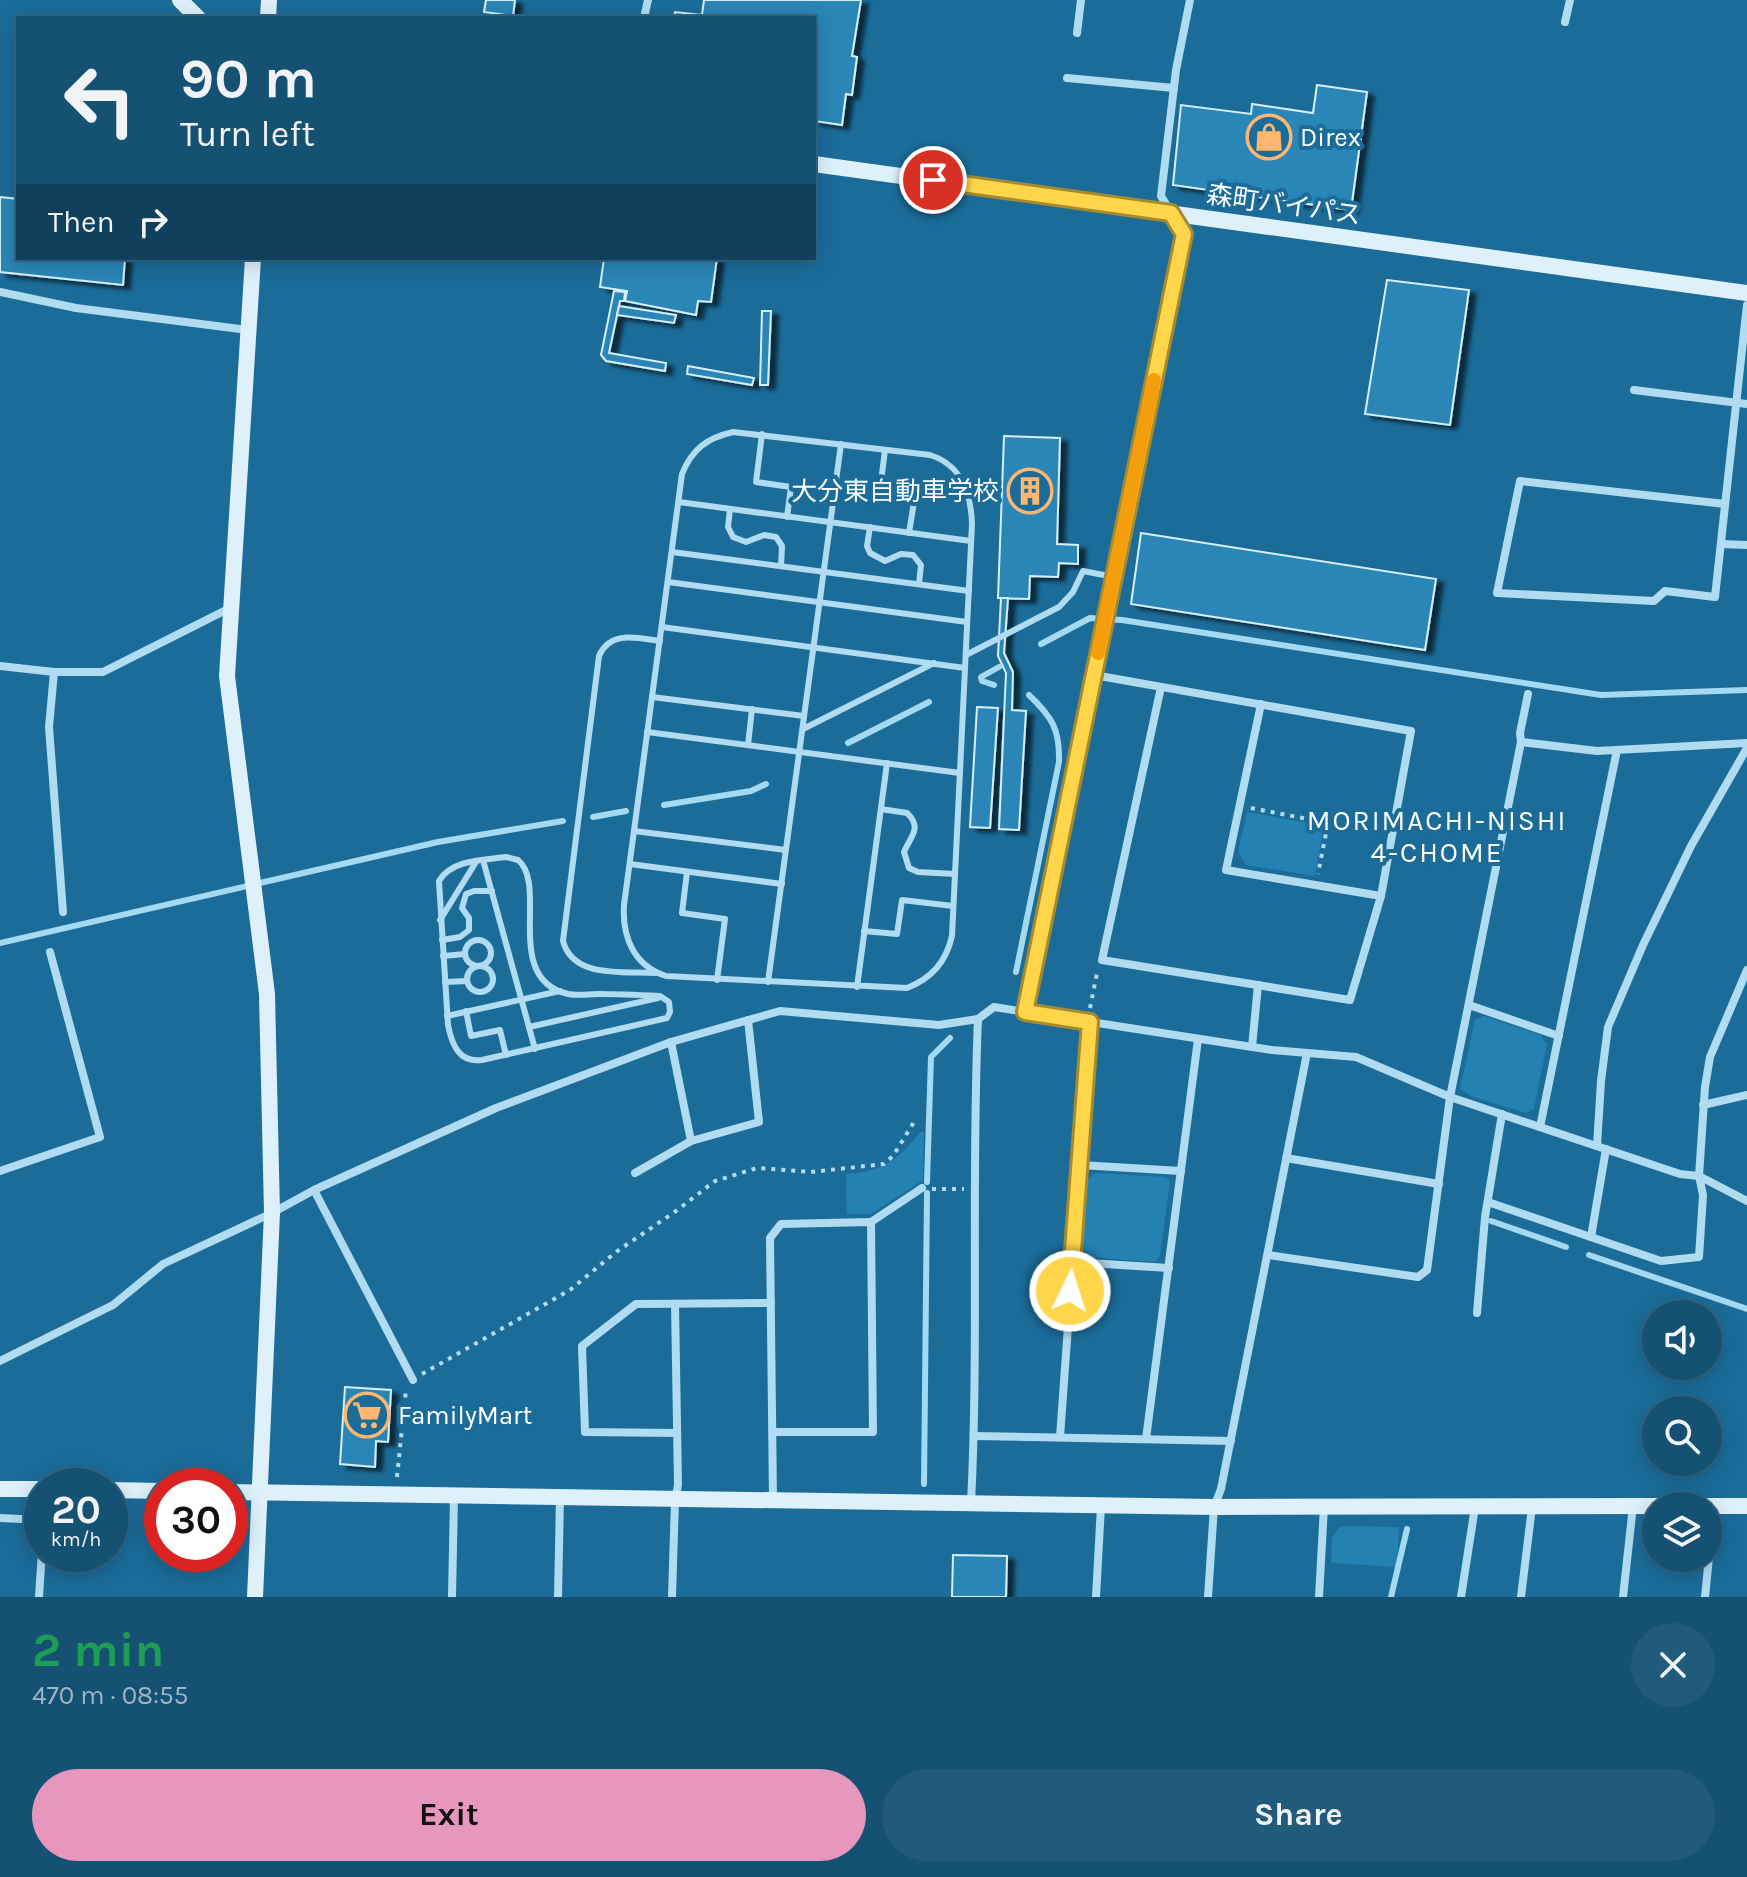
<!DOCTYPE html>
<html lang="en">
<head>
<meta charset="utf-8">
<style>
  body { margin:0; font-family:Karla,"Noto Sans JP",sans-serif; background:#215b7b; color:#f1f3f6; height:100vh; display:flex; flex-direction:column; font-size:30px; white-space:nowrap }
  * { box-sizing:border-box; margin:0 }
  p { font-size:26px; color:#9db5c4 }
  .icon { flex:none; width:44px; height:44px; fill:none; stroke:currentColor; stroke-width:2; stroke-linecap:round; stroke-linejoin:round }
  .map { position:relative; height:1597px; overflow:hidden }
  .panel { display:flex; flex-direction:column; background:#145173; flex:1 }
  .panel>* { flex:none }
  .guide { position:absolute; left:16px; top:16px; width:800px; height:244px; border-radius:0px; box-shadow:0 4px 20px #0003,0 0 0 2px #336885; background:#145173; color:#f1f3f6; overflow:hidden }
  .controls { position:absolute; left:1642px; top:1300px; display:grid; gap:16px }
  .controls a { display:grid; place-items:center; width:80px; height:80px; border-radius:50%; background:#145173; box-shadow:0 4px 20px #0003,0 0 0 2px #336885; font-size:40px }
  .speed { position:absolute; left:24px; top:1468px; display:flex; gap:16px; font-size:40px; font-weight:700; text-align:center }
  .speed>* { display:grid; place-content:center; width:104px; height:104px; border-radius:50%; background:#145173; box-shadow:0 4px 20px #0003,0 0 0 2px #336885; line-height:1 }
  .speed small { font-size:20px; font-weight:400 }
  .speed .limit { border:12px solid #d22; background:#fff; color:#111 }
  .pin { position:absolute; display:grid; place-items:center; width:68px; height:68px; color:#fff; margin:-34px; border:4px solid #fff; border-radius:50%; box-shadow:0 2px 8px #0007 }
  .me { position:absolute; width:88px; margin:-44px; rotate:4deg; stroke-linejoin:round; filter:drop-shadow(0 0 6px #0008) }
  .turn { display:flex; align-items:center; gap:28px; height:168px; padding:0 32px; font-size:36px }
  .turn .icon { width:104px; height:104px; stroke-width:2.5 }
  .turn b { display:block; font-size:56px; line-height:68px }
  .then { display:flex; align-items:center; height:76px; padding:0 32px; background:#0003; gap:16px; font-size:30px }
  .round { display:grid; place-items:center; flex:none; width:84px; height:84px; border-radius:42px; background:#215b7b }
  .headline { display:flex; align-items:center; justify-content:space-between; height:136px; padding:0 32px }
  h1 { font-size:48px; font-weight:700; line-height:60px; color:#1e9e55 }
  .cta { display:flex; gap:16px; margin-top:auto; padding:16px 32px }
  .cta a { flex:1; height:92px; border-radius:48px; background:#e797bd; color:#111; font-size:32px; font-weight:700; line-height:92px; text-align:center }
  .cta a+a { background:#215b7b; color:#f1f3f6 }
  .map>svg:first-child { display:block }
  .green { fill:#2482b2 }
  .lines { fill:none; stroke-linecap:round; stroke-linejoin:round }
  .stream { stroke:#a4d9f2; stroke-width:6 }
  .building { fill:#2a86b6; stroke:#d7effb; stroke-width:2; filter:url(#shadow) }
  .path { stroke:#b0dbf0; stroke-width:4; stroke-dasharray:4 6; stroke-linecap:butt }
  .lane { stroke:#b0dbf0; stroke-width:6 }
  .street { stroke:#b0dbf0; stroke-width:8 }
  .secondary { stroke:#def1fb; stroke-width:16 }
  .route-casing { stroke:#a68a30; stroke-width:20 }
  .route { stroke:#ffd54a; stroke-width:14 }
  .slow { stroke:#f59e0b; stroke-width:14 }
  .labels { text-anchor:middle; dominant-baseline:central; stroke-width:8; stroke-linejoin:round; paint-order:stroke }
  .poi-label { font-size:26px; fill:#fff; stroke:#1b6c99; text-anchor:start }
  .street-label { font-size:26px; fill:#fff; stroke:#1b6c99 }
  .neighbourhood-label { font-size:28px; letter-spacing:2px; fill:#fff; stroke:#1b6c99 }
</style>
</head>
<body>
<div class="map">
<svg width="1747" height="1597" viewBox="0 0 1747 1597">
  <defs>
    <filter id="shadow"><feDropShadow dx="7" dy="4" stdDeviation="2" flood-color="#0009"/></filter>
  </defs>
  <rect width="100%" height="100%" fill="#1b6c99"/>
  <g class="green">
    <polygon points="1247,812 1324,826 1315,876 1246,865 1238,852"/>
    <polygon points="1484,1016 1540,1035 1547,1044 1534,1109 1526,1113 1471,1096 1460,1089 1475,1020"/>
    <path d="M920 1132H924L923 1180 871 1214H847L846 1174C884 1171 897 1161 920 1132Z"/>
    <polygon points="1095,1173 1166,1177 1170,1182 1160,1256 1155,1262 1088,1257 1083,1251 1088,1180"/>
    <polygon points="1341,1526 1399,1527 1397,1567 1331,1563 1332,1537"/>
  </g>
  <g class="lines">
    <g class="stream">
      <polyline points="1041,644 1090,618 1122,620 1601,695 1747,690"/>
      <polyline points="994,685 982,681 981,677 999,667"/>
      <polyline points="848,743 929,702"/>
      <polyline points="664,805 751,791 766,784"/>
      <polyline points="593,817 626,811"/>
      <polyline points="0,943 438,842 563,821"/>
      <path d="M1016 972 1059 762C1060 729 1052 717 1029 695"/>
      <polyline points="927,1182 931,1057 950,1038"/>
      <polyline points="1491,1221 1566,1247"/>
      <polyline points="1589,1255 1747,1309"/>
      <polyline points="924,1484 927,1193"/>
      <polyline points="1391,1597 1407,1529"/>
    </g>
  </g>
  <g class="building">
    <polygon points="486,0 515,0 513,16 484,12"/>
    <polygon points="704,0 861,0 852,56 857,57 852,95 846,94 842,125 814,121 814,18 658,18 659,15 674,17 675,12 702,15"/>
    <polygon points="1317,85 1367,92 1351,210 1173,185 1181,105 1251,114 1252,104 1313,113"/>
    <polygon points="0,197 18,199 18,258 125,258 123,285 0,272"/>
    <polygon points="604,258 717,258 711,302 698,301 696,315 625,301 627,291 600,287"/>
    <polygon points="1387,280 1469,290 1450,425 1365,414"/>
    <polygon points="614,291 625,292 624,301 620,301 609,353 666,363 665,371 606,361 601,355"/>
    <polygon points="619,306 676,315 674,323 617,315"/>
    <polygon points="762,311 771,311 768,385 760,385"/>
    <polygon points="688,366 754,378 752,385 687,374"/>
    <polygon points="1004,436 1060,438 1057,544 1078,545 1078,564 1059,563 1058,577 1030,576 1029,599 998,598"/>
    <polygon points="1141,533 1436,579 1425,650 1131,604"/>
    <polygon points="1001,598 1008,598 1004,653 1013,672 1012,710 1026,711 1019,830 999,829 1006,673 998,656"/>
    <polygon points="977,707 998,708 990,828 970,827"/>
    <polygon points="345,1387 391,1390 388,1442 376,1441 375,1467 340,1464"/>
    <polygon points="953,1555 1007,1556 1006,1597 952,1597"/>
  </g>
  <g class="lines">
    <g class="path">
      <polyline points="1251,808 1328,823 1318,874"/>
      <polyline points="1090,1008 1097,973"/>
      <polyline points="932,1189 964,1189"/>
      <polyline points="422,1374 570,1290 616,1252 676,1211 715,1181 757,1168 811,1172 884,1164 893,1156 914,1122"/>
      <polyline points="397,1477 406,1390"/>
    </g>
    <g class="lane">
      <path d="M733 432 930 455C962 465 971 493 972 524L952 936C946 962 932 978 907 988L666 976C634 966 622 937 624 905L682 474C692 449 707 438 733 432Z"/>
      <polyline points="762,434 756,482 791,487 787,517"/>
      <polyline points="885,450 879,498 914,502 909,533"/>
      <polyline points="679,502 971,541"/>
      <polyline points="730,509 728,527 733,537 746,542 764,535 776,537 782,546 781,566"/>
      <polyline points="870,527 867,546 870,553 885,561 901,554 913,555 921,565 919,584"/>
      <polyline points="672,552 969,591"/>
      <polyline points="668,582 967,622"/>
      <polyline points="662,627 965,668"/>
      <polyline points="966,655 1059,607 1073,592 1083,571 1114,577"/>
      <polyline points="652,697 804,716"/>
      <polyline points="803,729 934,663"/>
      <polyline points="647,732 960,773"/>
      <polyline points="748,745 752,709"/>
      <path d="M881 809 907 813C923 828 910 837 904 852L909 868 918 872 955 874"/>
      <polyline points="634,831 786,850"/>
      <path d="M506 857 518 860C549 885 502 979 568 994 578 996 589 994 599 994 619 994 640 995 660 996L669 1002 670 1012 667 1018 482 1060C459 1063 452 1045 448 1025L439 881C451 860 483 860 506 857Z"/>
      <polyline points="483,860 535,1049"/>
      <polyline points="630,864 782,884"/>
      <polyline points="687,872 682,913 725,919 717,980"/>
      <polyline points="440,920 476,862"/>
      <polyline points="864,931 897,934 902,900 953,906"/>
      <circle cx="478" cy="953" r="13"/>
      <polyline points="442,940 460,937 469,930 469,918 462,908 466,894 474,891 492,891"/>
      <polyline points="443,956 465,954"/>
      <circle cx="480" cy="979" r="13"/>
      <path d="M655 973C624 971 573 979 563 941L599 656C610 630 637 638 660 641"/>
      <polyline points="445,982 467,981"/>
      <polyline points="768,982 841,444"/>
      <polyline points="857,987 887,763"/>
      <polyline points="466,1011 471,1036 500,1030 506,1055"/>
      <polyline points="447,1016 560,991"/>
      <polyline points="529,1027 658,998"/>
    </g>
    <g class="street">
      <polyline points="644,18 648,0"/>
      <polyline points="1565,22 1570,0"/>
      <polyline points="1077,33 1081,0"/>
      <polyline points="1067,78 1174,88"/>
      <polyline points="0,292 76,308 248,330"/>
      <polyline points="1634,390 1747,404"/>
      <path d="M1725 504 1520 481 1497 593 1654 601 1665 591 1715 597C1726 499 1736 402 1747 305"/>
      <polyline points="1721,544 1747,545"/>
      <polyline points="0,666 54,672 103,672 230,608"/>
      <polyline points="54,672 49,727 63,912"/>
      <polyline points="1094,675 1411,731 1381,896 1350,1000 1102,960 1161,687"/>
      <polyline points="1261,704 1226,870 1381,896"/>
      <polyline points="1521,742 1597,751 1747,743"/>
      <polyline points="1469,1005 1559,1036"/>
      <polyline points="1025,1012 1184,234 1161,196 1176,70 1190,0"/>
      <polyline points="671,1042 691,1141"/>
      <polyline points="1252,1047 1258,985"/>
      <polyline points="1703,1105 1747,1095"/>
      <polyline points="1540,1127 1617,750"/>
      <polyline points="1597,1146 1601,1081 1608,1027 1643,945 1691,846 1747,748"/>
      <polyline points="1286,1158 1439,1184"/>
      <polyline points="1080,1165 1181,1171"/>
      <polyline points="0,1171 100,1137 50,952"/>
      <polyline points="635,1173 691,1141 759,1122 748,1020"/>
      <polyline points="314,1190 413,1380"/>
      <polyline points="1488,1202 1661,1261 1699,1257 1703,1195 1699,1176 1705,1087 1710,1057 1747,970"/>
      <polyline points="871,1222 922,1188"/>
      <polyline points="1591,1237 1606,1149"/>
      <polyline points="1268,1255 1418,1277 1427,1270 1450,1097 1521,742 1520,733 1528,694"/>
      <polyline points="1072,1262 1169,1268"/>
      <polyline points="1477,1313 1485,1217 1502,1114"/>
      <polyline points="0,1361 113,1305 163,1264 272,1213 314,1190 496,1108 671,1042 780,1011 939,1025 978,1019 994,1007 1272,1050 1356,1057 1450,1097 1680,1174 1699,1176 1747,1201"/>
      <polyline points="773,1432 873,1432 871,1222 781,1224 770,1238 773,1500"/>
      <polyline points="677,1433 585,1432 582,1346 636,1304 771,1303"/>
      <polyline points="974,1436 1231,1441"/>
      <polyline points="1060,1437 1090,1022"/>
      <polyline points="1146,1439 1198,1039"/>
      <path d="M971 1504C979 1342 971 1181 978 1019"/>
      <polyline points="0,1518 42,1520"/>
      <polyline points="39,1597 42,1551"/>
      <polyline points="452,1597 454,1497"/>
      <polyline points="558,1597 560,1498"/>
      <polyline points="672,1597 675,1500 678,1485 675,1304"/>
      <polyline points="1096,1597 1101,1506"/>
      <polyline points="1208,1597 1214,1507 1221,1489 1307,1053"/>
      <polyline points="1319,1597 1324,1507"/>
      <polyline points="1461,1597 1475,1507"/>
      <polyline points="1521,1597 1532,1507"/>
      <polyline points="1623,1597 1633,1506"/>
      <polyline points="1705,1597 1714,1507"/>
    </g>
    <g class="secondary">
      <polyline points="180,0 198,18"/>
      <polyline points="268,18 269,0"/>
      <polyline points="814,164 1747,293"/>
      <polyline points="253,258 227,676 267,994 272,1213 255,1597"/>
      <polyline points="0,1489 42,1489"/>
      <polyline points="110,1490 162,1491"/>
      <polyline points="230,1492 1214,1507 1656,1506"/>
      <polyline points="1678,1506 1747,1506"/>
    </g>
  </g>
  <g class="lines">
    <g class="route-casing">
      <polyline id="route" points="933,180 1171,213 1184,234 1025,1012 1090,1022 1070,1291"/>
    </g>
    <use href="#route" class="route"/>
    <polyline class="slow" points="1098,653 1154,380"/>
  </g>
  <defs>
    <g id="shop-ring" transform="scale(2.3)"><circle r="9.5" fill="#1b6c99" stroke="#ffb770" stroke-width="1.5"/><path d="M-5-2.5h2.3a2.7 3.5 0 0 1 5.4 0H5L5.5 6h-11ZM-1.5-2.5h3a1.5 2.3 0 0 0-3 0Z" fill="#ffb770"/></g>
    <g id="building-ring" transform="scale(2.3)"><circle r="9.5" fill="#1b6c99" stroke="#ffb770" stroke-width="1.5"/><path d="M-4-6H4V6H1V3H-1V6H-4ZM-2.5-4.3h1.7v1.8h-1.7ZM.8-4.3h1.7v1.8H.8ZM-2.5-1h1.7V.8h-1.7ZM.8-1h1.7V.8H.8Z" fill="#ffb770"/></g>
    <g id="supermarket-ring" transform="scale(2.3)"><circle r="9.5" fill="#1b6c99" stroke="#ffb770" stroke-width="1.5"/><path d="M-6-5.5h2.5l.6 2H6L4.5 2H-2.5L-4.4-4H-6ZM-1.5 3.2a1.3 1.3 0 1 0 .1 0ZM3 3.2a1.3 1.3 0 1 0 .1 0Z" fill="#ffb770"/></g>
  </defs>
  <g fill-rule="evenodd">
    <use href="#shop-ring" x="1269" y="137"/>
    <use href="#building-ring" x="1030" y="491"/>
    <use href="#supermarket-ring" x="367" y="1415"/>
  </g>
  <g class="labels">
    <g class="poi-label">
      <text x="1300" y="137">Direx</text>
      <text x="999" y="491" text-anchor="end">大分東自動車学校</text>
      <text x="398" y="1415">FamilyMart</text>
    </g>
    <g class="street-label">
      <text transform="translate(1284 205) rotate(8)">森町バイパス</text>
    </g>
    <g class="neighbourhood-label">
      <text x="1437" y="820">MORIMACHI-NISHI<tspan x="1437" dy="32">4-CHOME</tspan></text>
    </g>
  </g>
</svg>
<div class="controls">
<a><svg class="icon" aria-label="sound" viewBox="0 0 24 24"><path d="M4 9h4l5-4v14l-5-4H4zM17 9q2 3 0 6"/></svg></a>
<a><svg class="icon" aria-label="search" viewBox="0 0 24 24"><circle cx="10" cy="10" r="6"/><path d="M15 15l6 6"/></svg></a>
<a><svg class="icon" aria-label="layers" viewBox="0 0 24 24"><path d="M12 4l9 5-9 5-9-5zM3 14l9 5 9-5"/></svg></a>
</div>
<div class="speed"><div>20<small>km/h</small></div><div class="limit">30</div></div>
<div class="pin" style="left:933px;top:180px;background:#d93025"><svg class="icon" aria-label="arrive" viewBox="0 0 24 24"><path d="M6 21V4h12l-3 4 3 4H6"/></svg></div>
<svg class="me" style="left:1070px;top:1291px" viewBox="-20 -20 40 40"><circle r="17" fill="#ffd54a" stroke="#fff" stroke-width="3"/><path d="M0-11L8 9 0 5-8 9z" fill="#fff"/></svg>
<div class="guide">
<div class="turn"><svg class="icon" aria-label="left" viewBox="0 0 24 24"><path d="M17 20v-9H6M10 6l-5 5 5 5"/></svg><div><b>90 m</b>Turn left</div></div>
<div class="then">Then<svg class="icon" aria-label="right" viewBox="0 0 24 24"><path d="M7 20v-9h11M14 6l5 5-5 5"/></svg></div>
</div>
</div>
<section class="panel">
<div class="headline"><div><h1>2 min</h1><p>470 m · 08:55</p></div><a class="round"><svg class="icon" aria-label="close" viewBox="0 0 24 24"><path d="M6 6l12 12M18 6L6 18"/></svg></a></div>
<div class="cta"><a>Exit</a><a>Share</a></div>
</section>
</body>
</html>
